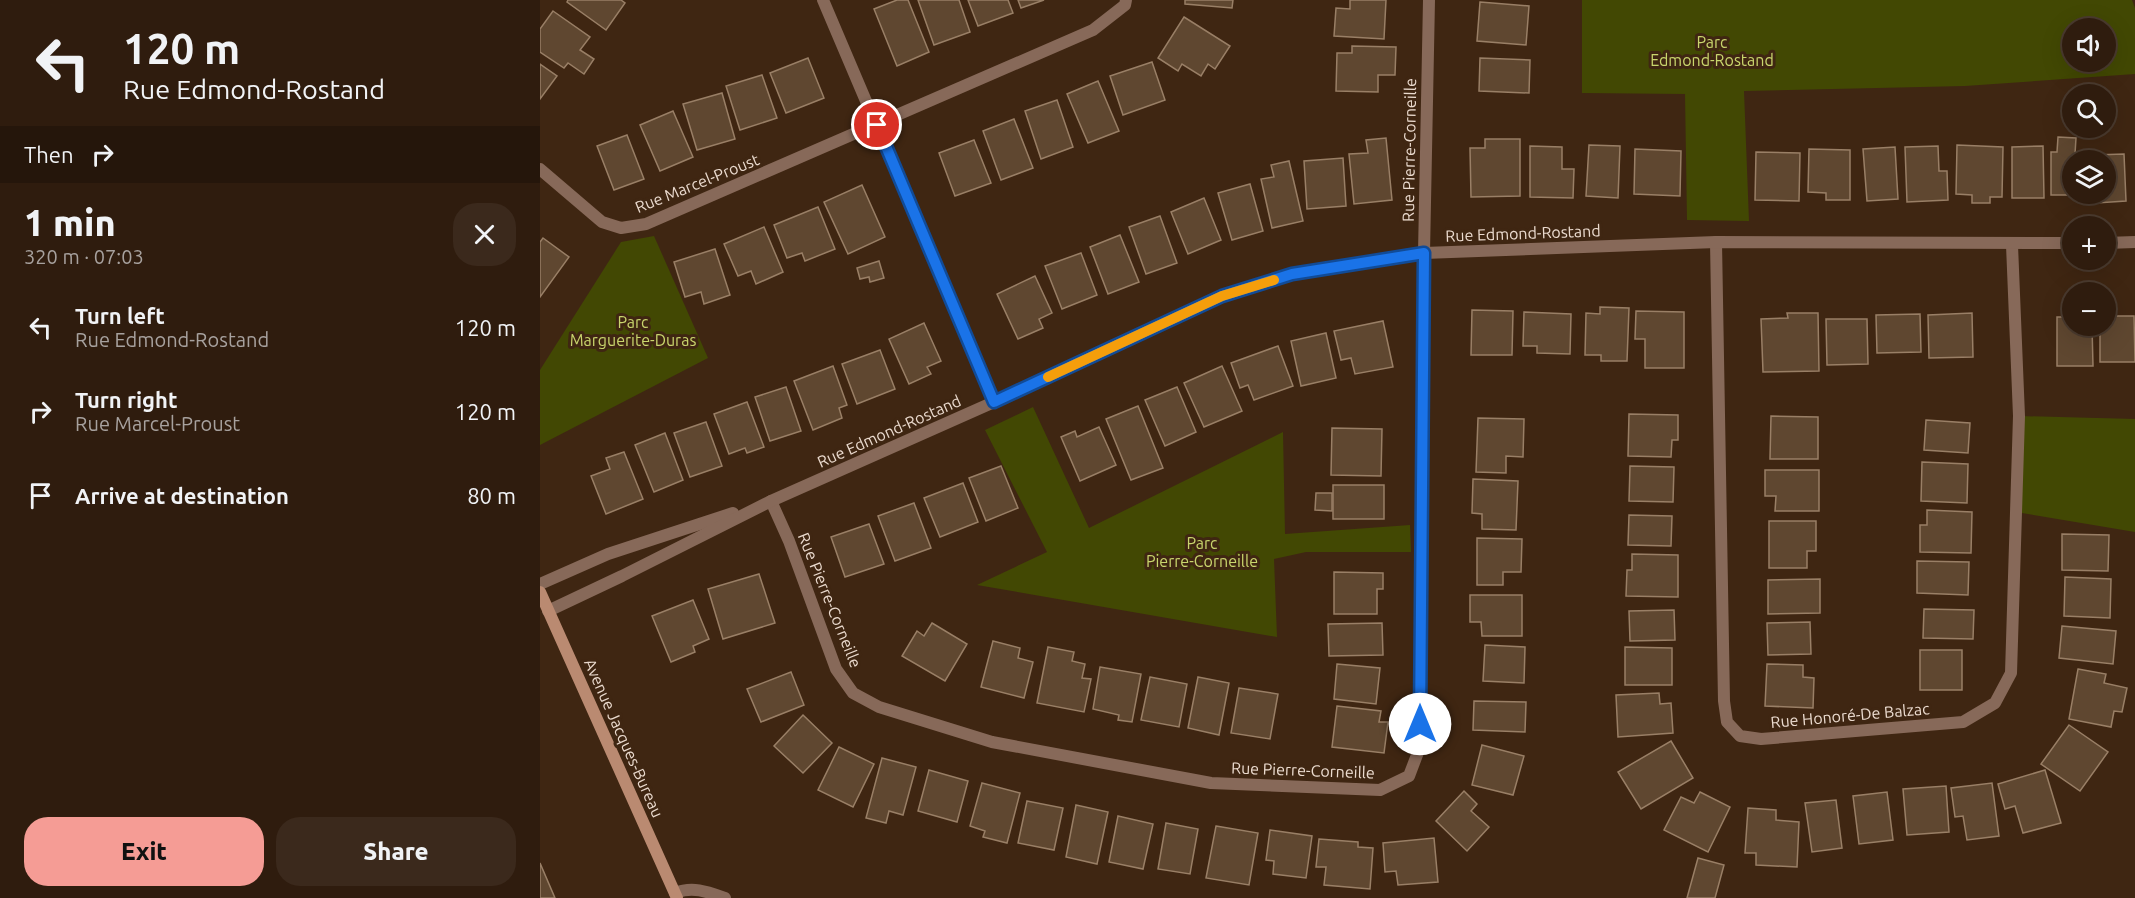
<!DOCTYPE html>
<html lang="en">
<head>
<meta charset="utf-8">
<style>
  body { margin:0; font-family:Ubuntu,sans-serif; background:#3b291c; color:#f1f3f6; height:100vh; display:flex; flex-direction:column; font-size:22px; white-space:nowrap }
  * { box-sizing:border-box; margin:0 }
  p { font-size:20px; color:#a7a19e }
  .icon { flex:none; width:33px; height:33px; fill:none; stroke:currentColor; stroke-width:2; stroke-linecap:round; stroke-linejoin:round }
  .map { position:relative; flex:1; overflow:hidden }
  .side { display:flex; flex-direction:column; background:#2f1c0e; width:540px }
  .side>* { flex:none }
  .top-card { background:#2f1c0e; color:#f1f3f6; overflow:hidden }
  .tools { position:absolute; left:1522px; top:18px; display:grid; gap:12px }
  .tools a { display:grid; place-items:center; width:54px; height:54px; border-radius:50%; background:#2f1c0e; box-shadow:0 6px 24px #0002,0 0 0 2px #4a3a2e; font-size:30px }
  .pin { position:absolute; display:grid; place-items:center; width:51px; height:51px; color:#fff; margin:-26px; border:3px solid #fff; border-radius:50%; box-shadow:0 2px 6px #0007 }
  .me { position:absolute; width:66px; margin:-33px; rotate:0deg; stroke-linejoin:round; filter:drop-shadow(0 0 4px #0008) }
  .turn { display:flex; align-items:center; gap:21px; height:126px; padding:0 24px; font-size:27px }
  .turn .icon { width:78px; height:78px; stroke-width:2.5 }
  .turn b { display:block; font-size:42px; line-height:51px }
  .then { display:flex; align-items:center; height:57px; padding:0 24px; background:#0003; gap:12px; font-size:22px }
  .round { display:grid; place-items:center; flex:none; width:63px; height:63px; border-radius:24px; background:#3b291c }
  .overview { display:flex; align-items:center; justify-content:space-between; height:102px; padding:0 24px }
  h1 { font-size:36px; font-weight:800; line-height:45px }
  .primary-button { display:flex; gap:12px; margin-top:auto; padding:12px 24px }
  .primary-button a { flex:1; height:69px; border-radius:24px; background:#f59c95; color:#111; font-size:24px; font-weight:800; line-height:69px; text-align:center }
  .primary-button a+a { background:#3b291c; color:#f1f3f6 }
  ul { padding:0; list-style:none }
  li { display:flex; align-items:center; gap:18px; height:84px; padding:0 24px }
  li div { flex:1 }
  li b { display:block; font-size:22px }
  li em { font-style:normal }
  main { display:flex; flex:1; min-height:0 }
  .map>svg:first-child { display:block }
  .green { fill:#424803; fill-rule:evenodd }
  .building { fill:#5f4730; stroke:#997f66; stroke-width:1.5 }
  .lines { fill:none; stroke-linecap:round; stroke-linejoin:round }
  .street { stroke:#876959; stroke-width:12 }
  .secondary { stroke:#ba8a71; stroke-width:12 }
  .route-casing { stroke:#114b97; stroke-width:15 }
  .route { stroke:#1a73e8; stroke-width:10 }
  .slow { stroke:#f59e0b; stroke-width:10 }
  .labels { text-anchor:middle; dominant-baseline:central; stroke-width:6; stroke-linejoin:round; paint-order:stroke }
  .park-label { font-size:16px; fill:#c9d66d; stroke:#3f2612 }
  .street-label { font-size:16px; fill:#ebdbcf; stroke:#3f2612 }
</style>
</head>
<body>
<main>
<section class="side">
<div class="top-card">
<div class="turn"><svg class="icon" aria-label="left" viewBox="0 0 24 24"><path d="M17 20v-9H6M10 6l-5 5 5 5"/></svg><div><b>120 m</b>Rue Edmond-Rostand</div></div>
<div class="then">Then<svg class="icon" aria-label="right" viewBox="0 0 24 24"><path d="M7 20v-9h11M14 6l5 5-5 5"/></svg></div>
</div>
<div class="overview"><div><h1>1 min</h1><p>320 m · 07:03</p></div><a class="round"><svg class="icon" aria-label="close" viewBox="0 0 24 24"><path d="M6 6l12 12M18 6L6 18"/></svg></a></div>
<ul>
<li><svg class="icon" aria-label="left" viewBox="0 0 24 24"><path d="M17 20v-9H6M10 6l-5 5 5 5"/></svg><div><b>Turn left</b><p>Rue Edmond-Rostand</p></div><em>120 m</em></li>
<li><svg class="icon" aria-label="right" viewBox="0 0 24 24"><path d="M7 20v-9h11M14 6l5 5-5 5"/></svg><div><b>Turn right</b><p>Rue Marcel-Proust</p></div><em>120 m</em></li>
<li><svg class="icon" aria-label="arrive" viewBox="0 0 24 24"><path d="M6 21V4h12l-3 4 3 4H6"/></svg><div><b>Arrive at destination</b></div><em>80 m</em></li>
</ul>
<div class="primary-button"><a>Exit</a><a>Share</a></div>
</section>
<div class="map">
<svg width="1595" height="898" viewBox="0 0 1595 898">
  <rect width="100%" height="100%" fill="#3f2612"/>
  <g class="green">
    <path d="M1042 0H1592L1595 8V74L1425 86 1204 91 1209 221 1147 220 1145 94 1042 93ZM1533 28H1566V62H1533Z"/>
    <polygon points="114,236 168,358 0,445 0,370 81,242"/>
    <polygon points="493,407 549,528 743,432 745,534 870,525 871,552 766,552 734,559 737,637 437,585 507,552 445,430"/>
    <polygon points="1479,416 1595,419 1595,532 1476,512"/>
  </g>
  <g class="building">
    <polygon points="28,0 81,0 85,3 66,30 27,2"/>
    <polygon points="357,0 368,0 389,52 357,66 334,9"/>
    <polygon points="378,0 419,0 430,32 394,45"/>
    <polygon points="428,0 468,0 473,13 438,26"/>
    <polygon points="478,0 504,0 481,8"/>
    <polygon points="645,0 693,0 692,8 645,4"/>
    <polygon points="810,0 846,0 844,39 794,36 796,8 810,9"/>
    <polygon points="940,2 989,6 986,45 937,41"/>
    <polygon points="13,11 50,37 40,50 54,59 44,74 28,63 24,68 0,52 0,29"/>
    <polygon points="644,17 690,46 675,69 668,64 661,76 642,64 638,71 618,58"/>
    <polygon points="812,46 856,47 855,75 838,75 838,92 796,91 797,53 812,53"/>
    <polygon points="268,58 284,98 246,113 230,73"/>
    <polygon points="940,58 990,60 989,93 939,91"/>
    <polygon points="612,62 625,100 583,115 570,76"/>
    <polygon points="0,64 17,76 0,99"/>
    <polygon points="222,75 237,118 200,130 186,86"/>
    <polygon points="558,81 579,131 548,143 527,94"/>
    <polygon points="182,93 195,139 157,150 143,104"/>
    <polygon points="517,100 533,147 501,159 485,111"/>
    <polygon points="133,111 153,157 120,171 100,125"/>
    <polygon points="474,119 493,168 461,180 443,131"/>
    <polygon points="87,135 104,179 74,190 57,146"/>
    <polygon points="1518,137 1536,138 1535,154 1546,154 1546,160 1533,160 1533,194 1546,195 1511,195 1511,152 1517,152"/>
    <polygon points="846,138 852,200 814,204 809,154 828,153 826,140"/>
    <polygon points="945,139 980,139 980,196 931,197 930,148 945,148"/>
    <polygon points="434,140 451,183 415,196 399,153"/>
    <polygon points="1049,145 1080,146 1078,198 1046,196"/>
    <polygon points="1417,145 1463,147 1462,197 1450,197 1450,203 1432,203 1432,195 1416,194"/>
    <polygon points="990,146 1022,147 1022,169 1034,169 1033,198 990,197"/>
    <polygon points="1398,146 1399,171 1407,171 1408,200 1367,202 1365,147"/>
    <polygon points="1503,146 1504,198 1472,198 1472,147"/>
    <polygon points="1355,147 1358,199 1327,201 1323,149"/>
    <polygon points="1095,149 1141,151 1140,196 1094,194"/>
    <polygon points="1269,149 1310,150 1310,200 1286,200 1286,193 1268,192"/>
    <polygon points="1216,152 1260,153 1259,201 1215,200"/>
    <polygon points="1584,154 1586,201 1556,203 1556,194 1566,194 1566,160 1554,160 1554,155"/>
    <polygon points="803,158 806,206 767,209 764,161"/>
    <polygon points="749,161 763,221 732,228 721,179 734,177 731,165"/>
    <polygon points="710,184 723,231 692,240 678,193"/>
    <polygon points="322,185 345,237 308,254 284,202"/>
    <polygon points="664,198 681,240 648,254 631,212"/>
    <polygon points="278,207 295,249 265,261 262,253 247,258 234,225"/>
    <polygon points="620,216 637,263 606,274 589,227"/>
    <polygon points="224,227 243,272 216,284 211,271 198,276 184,244"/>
    <polygon points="580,235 599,282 568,294 550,247"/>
    <polygon points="3,238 29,257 0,297 0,242"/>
    <polygon points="175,249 190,295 164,304 161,292 145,297 134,262"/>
    <polygon points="541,253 557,295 522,309 505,266"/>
    <polygon points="339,261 344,278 330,282 329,277 320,279 317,268"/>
    <polygon points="495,276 512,313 499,319 503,328 478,339 457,294"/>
    <polygon points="1060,307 1089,308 1087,361 1061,361 1061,355 1045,355 1046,313 1060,314"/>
    <polygon points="932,310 973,311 972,355 931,355"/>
    <polygon points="1096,311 1144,312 1144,368 1105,368 1105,339 1095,339"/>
    <polygon points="984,312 1031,314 1030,354 997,353 997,346 983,346"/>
    <polygon points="1247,313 1278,313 1279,371 1223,372 1221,319 1248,318"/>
    <polygon points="1432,313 1433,357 1389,358 1388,315"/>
    <polygon points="1380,314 1381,352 1337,353 1336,315"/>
    <polygon points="1566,316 1594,316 1595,362 1560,362 1560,326 1566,326"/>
    <polygon points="1517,317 1533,317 1533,326 1552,326 1553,366 1517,366"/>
    <polygon points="1286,319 1327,319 1328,364 1287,365"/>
    <polygon points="843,321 853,367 815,374 811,358 801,360 794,331"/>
    <polygon points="384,323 401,361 387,367 391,374 369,384 349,339"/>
    <polygon points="786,333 796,378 761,386 751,341"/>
    <polygon points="738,346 753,386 714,400 708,385 700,388 691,363"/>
    <polygon points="340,350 355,389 317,404 302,364"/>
    <polygon points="293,366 307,405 299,408 302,418 273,430 254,381"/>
    <polygon points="682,366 702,411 664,427 644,383"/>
    <polygon points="246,387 261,431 230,441 215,397"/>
    <polygon points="637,387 656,432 625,446 605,400"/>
    <polygon points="207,402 224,447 207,453 205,448 189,454 174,414"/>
    <polygon points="598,406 623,468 591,480 566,419"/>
    <polygon points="1089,414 1138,415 1138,440 1132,440 1131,457 1088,456"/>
    <polygon points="1231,416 1278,417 1278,459 1230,459"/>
    <polygon points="938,418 984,419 983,457 966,456 966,473 936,472"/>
    <polygon points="1386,420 1430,423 1428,453 1384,450"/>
    <polygon points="166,422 182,466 150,477 134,433"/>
    <polygon points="559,427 576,465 540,481 521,437 535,431 537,437"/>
    <polygon points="792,428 842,429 841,476 791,475"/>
    <polygon points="125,433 143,480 114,492 95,445"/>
    <polygon points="84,452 103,499 66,514 51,476 70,469 66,458"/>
    <polygon points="1382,462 1428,464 1427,503 1381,501"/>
    <polygon points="461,466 478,508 446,521 429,478"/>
    <polygon points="1090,466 1134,467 1133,502 1089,501"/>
    <polygon points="1225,470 1279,470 1279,511 1235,511 1236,496 1225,496"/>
    <polygon points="933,479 978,481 976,530 942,529 942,514 932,513"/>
    <polygon points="423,483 438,522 400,537 384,498"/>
    <rect x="793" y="485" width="51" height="34"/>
    <polygon points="776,493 792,493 792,511 775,510"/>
    <polygon points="374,503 391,548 355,561 338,516"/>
    <polygon points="1387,510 1432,512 1431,553 1380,552 1380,525 1387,525"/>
    <polygon points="1089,515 1132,516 1131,546 1088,545"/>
    <polygon points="1229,521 1276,521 1276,551 1267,551 1267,568 1229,568"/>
    <polygon points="329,524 344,564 305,577 291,537"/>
    <polygon points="1522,534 1569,535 1568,571 1522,570"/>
    <polygon points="937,538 982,539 981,572 963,572 963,585 937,585"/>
    <polygon points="1092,554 1138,555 1138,597 1086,596 1087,570 1092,570"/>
    <polygon points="1377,561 1429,562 1428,595 1377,593"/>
    <polygon points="794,572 843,573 843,589 837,589 837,614 794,614"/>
    <polygon points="219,574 235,623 183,639 168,589"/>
    <polygon points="1525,577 1571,579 1570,618 1524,616"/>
    <polygon points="1280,579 1280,613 1228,614 1228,580"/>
    <polygon points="930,595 982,595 982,636 942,636 941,622 930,622"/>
    <polygon points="153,600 169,639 153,646 155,652 131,662 112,616"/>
    <polygon points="1384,609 1434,610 1433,639 1383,638"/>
    <polygon points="1134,610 1135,640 1090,641 1089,611"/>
    <polygon points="1270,622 1271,654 1228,655 1227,623"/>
    <polygon points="392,623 427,644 405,681 362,656 377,631 384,636"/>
    <polygon points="842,623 843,655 789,656 788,624"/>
    <polygon points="1522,626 1576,631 1573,664 1519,658"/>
    <polygon points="453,641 480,648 478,658 493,662 484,698 441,687"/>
    <polygon points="945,645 985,647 984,683 943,681"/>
    <polygon points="508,647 534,652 532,661 545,664 542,678 551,679 544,712 497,703"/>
    <polygon points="1085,647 1132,648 1132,685 1085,685"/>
    <rect x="1380" y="650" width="42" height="40"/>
    <polygon points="797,664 840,668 836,704 794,699"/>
    <polygon points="1227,664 1263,665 1263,677 1274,678 1273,708 1225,706"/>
    <polygon points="560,667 601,674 592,722 578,720 579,715 553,709"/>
    <polygon points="1538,669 1566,674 1564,683 1587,688 1582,712 1574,711 1571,727 1529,719"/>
    <polygon points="251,672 264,705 221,722 207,689"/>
    <polygon points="610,677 647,684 639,727 601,720"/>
    <polygon points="658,677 689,683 679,735 648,728"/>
    <polygon points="699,688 738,694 730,739 691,733"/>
    <polygon points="1119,693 1120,704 1131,703 1133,733 1078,737 1076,695"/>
    <polygon points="934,701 986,702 985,732 933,730"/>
    <polygon points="797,706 841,711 839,722 848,722 844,753 792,747"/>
    <polygon points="263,715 292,743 263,773 234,746"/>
    <polygon points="1529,725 1568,752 1540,791 1501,764"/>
    <polygon points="1131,741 1153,778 1101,809 1078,772"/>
    <polygon points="942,745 984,756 973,795 932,785"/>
    <polygon points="299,747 334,764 313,807 278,790"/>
    <polygon points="342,758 376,767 363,815 349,811 346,823 326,818"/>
    <polygon points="389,770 428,781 417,822 378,811"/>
    <polygon points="1505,770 1521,823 1483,833 1475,806 1465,809 1458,784"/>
    <polygon points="442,783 480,793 467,843 443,837 445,831 430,826"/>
    <polygon points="1452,783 1459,836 1427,840 1423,816 1415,817 1411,788"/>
    <polygon points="1406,786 1409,832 1367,835 1363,789"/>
    <polygon points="924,791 937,804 931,811 949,827 927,851 896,821"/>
    <polygon points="1160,792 1190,807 1168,852 1124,830 1141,797 1154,803"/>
    <polygon points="1347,792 1353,840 1319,844 1313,796"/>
    <polygon points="1296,800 1302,848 1272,852 1265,803"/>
    <polygon points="487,801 523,808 514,850 478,843"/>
    <polygon points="536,805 568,812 557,864 526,857"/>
    <polygon points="1208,808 1236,810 1236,820 1259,822 1257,867 1216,865 1216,853 1205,853"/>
    <polygon points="578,816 613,824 603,869 569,862"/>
    <polygon points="626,823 658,829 650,874 618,869"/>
    <polygon points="676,826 718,833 709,885 666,878"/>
    <polygon points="730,830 772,836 766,878 733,874 734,861 726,860"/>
    <polygon points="894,838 898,882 858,885 856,871 845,872 843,843"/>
    <polygon points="779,839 818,842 818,847 833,848 830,889 784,885 786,867 776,867"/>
    <polygon points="1158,858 1184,865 1175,898 1147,898"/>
    <polygon points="0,863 15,898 0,898"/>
  </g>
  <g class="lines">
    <g class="street">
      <polyline points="283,0 454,402"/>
      <polyline points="0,169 62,222 81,228 106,224 553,30 585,5 586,0"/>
      <polyline points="1176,242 1184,701 1187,722 1200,736 1221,739 1423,722 1455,703 1471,673 1479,416 1472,245"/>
      <polyline points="1566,243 1595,242"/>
      <polyline points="231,501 249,541 296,669 313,693 339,707 452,742 671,783 840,790 869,776 880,747 884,253 889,0"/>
      <polyline points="0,584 68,554 193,513"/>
      <polyline points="8,611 82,576 231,501 454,402 682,296 752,274 884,253 1176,242 1533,243"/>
      <path d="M135 893C153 886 168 892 185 898"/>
    </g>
    <polyline class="secondary" points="0,592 137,898"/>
  </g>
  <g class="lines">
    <g class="route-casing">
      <polyline id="route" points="337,125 454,402 682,296 752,274 884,253 880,724"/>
    </g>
    <use href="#route" class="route"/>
    <polyline class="slow" points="508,377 682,296 734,280"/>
  </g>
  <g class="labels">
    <g class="park-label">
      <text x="1172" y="42">Parc<tspan x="1172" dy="18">Edmond-Rostand</tspan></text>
      <text x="93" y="322">Parc<tspan x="93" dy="18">Marguerite-Duras</tspan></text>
      <text x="662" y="543">Parc<tspan x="662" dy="18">Pierre-Corneille</tspan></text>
    </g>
    <g class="street-label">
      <text transform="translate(869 150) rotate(-89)">Rue Pierre-Corneille</text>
      <text transform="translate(157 183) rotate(-22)">Rue Marcel-Proust</text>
      <text transform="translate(983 233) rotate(-2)">Rue Edmond-Rostand</text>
      <text transform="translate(349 431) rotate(-24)">Rue Edmond-Rostand</text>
      <text transform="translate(290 600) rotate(68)">Rue Pierre-Corneille</text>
      <text transform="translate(1310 715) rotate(-5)">Rue Honoré-De Balzac</text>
      <text transform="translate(84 738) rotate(66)">Avenue Jacques-Bureau</text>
      <text transform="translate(763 770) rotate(2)">Rue Pierre-Corneille</text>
    </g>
  </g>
</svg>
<div class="tools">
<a><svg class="icon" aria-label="sound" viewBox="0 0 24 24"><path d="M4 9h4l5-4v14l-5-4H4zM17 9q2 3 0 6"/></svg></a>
<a><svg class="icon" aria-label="search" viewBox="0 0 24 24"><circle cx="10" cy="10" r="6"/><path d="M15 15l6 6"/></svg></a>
<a><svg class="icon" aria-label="layers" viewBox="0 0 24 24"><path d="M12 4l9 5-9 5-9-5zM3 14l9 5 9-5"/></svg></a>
<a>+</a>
<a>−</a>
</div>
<div class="pin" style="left:337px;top:125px;background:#d93025"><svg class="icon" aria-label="arrive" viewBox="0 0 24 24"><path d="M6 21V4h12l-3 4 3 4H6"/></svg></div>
<svg class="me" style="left:880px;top:724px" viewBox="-20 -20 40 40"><circle r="19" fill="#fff"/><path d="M0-13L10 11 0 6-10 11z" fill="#1a73e8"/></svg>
</div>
</main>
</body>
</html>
